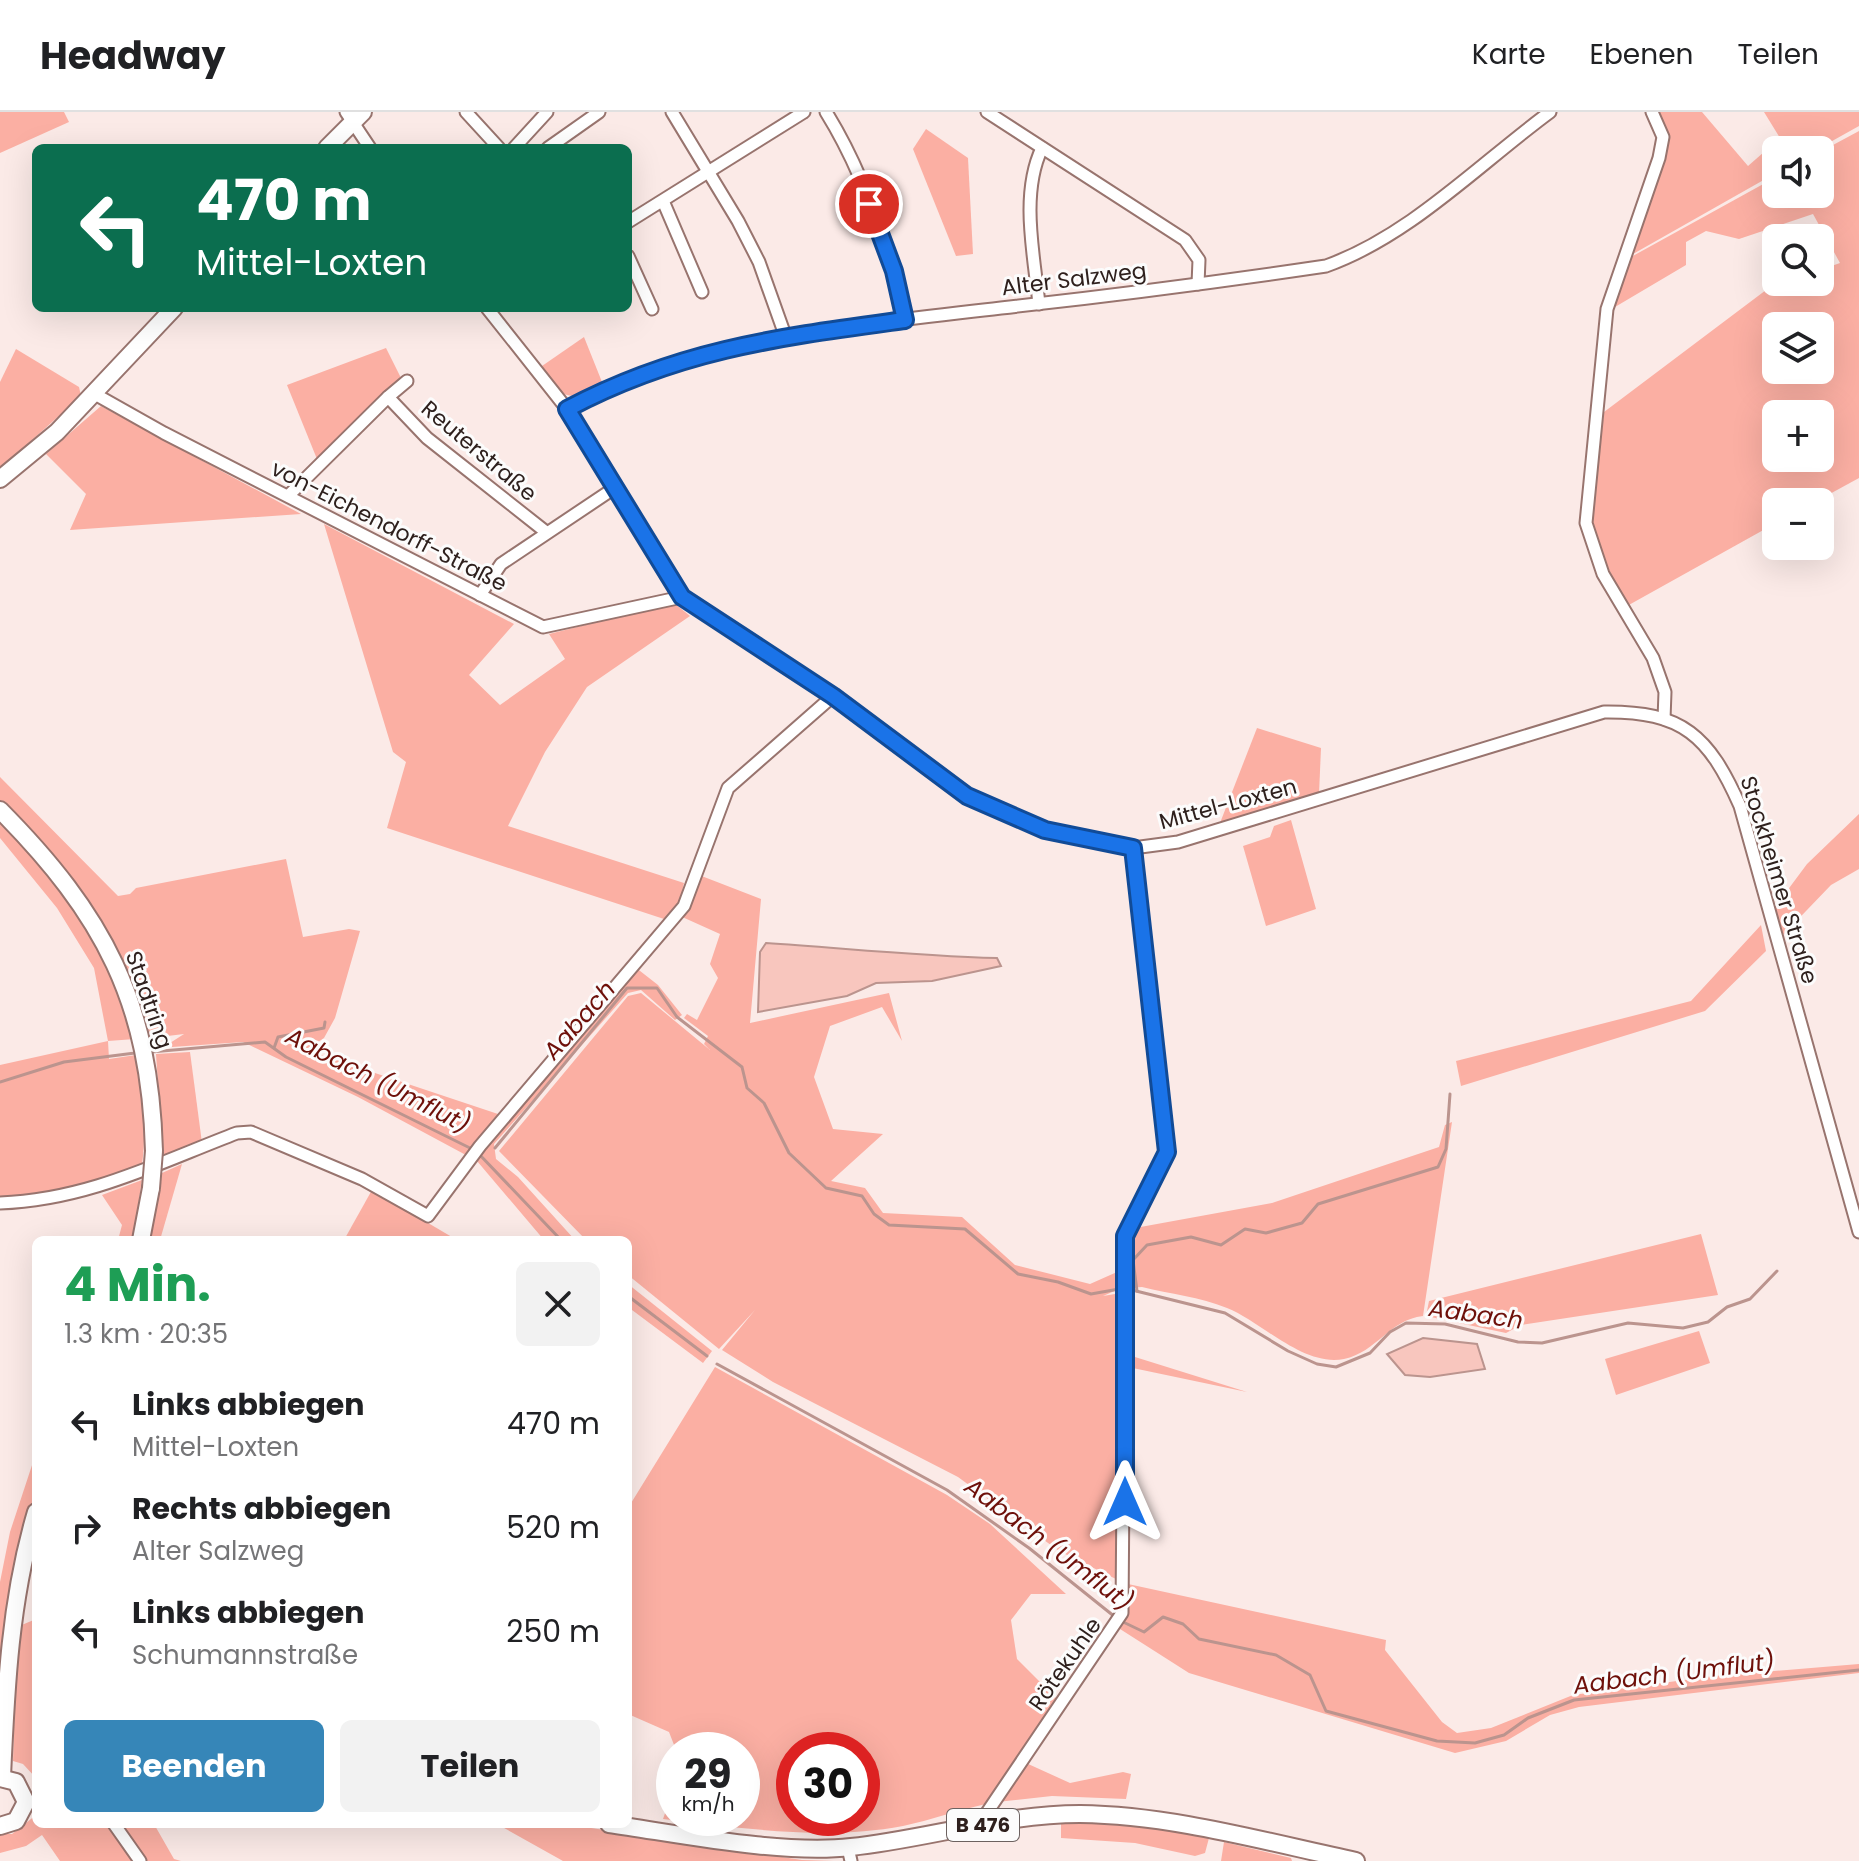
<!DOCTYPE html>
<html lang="de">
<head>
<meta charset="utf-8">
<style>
  body { margin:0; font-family:Poppins,sans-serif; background:#f2f2f2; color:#202124; height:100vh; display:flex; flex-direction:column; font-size:30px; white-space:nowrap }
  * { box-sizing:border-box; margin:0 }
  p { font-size:26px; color:#757577 }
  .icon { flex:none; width:44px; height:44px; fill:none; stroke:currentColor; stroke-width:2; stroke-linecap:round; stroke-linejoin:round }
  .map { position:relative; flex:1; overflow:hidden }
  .side { position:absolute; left:32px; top:1124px; width:600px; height:592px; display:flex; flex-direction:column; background:#fff; border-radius:12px; box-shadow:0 8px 32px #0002 }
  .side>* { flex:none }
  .hud { position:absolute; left:32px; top:32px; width:600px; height:168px; border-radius:12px; box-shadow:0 8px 32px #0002; background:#0b6e4f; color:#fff; overflow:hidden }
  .buttons { position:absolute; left:1762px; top:24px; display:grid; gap:16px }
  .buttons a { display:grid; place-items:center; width:72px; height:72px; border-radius:12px; background:#fff; box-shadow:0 8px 32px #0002; font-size:40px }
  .speed { position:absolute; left:656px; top:1620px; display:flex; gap:16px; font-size:40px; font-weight:700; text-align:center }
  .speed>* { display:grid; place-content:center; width:104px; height:104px; border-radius:50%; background:#fff; box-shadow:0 8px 32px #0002; line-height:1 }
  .speed small { font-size:20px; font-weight:400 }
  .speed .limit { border:12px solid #d22; background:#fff; color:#111 }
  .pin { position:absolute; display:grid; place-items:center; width:68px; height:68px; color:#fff; margin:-34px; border:4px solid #fff; border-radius:50%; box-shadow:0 2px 8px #0007 }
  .me { position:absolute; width:88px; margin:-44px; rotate:0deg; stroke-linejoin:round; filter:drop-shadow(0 0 6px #0008) }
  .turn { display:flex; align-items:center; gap:28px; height:168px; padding:0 32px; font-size:36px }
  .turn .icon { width:104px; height:104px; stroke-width:2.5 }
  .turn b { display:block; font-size:56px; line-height:68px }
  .round { display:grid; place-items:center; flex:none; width:84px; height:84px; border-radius:12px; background:#f2f2f2 }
  .headline { display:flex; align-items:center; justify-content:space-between; height:136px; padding:0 32px }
  h1 { font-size:48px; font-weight:700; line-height:60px; color:#1e9e55 }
  .button { display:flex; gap:16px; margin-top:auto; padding:16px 32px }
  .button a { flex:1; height:92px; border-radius:12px; background:#3686b8; color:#fff; font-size:32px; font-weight:700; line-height:92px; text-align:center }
  .button a+a { background:#f2f2f2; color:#202124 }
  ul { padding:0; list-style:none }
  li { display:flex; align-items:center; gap:24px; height:104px; padding:0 32px }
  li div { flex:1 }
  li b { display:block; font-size:30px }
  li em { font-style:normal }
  header { display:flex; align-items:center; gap:48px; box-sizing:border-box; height:112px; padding:0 40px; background:#fff; border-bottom:2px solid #e0e0e0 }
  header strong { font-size:38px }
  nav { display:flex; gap:44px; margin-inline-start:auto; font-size:28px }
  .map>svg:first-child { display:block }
  .green { fill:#fbafa3; fill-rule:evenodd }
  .water { fill:#f8c6be; stroke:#bb948e; stroke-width:2 }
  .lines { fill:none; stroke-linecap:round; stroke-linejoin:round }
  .stream { stroke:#bb948e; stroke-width:3 }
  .street-casing { stroke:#98746e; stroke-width:15 }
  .secondary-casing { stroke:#98746e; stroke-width:20 }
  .primary-casing { stroke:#98746e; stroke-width:20 }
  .street { stroke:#fff; stroke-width:11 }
  .secondary { stroke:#fff; stroke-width:16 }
  .primary { stroke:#fff; stroke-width:16 }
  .secondary-bridge-casing { stroke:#98746e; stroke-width:20; stroke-linecap:butt }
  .secondary-bridge { stroke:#fff; stroke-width:16 }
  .route-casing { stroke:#114b97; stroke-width:20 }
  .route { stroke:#1a73e8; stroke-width:14 }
  .labels { text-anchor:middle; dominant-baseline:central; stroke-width:6; stroke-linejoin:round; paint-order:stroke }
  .shield { fill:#fcfcfc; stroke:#6c6260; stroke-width:2 }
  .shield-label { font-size:20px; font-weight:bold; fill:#2e201d }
  .street-label { font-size:22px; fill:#2e201d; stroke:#fcfcfc }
  .water-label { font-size:24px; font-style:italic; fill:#6e100a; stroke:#fcfcfc }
</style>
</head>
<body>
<header>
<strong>Headway</strong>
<nav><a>Karte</a><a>Ebenen</a><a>Teilen</a></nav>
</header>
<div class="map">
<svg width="1859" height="1749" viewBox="0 0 1859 1749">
  <rect width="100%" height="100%" fill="#fbeae7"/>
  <g class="green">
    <polygon points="0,0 64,0 69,10 0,41"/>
    <polygon points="1656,0 1702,0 1748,54 1780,26 1764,0 1859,0 1859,14 1816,38 1776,38 1776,61 1633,142 1664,48"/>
    <polygon points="926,17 968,46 973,142 956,144 913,37"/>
    <path d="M1859 19V366L1815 390H1776V411L1627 494 1604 448 1591 409 1604 300 1770 175 1783 170H1820V158L1840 151 1813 102 1739 127 1706 119 1686 130V153L1615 195 1631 145 1776 65V82H1820V40ZM1776 214H1820V258H1776ZM1776 302H1820V346H1776Z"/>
    <polygon points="584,225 602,270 572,284 563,282 542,254"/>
    <polygon points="386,236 401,266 319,352 287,273"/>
    <polygon points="16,237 79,275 81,284 0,357 0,270"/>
    <polygon points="101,294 301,402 70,418 86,382 46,342"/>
    <polygon points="324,412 514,512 469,563 500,593 565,547 549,522 674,491 690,504 587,575 545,640 508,714 684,771 680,788 664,807 387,716 406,650 393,640"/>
    <polygon points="1257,616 1321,636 1319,682 1220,711"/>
    <path d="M0 665 118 784 130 782 136 776 286 747 303 825 349 817 360 819 335 906 324 926 306 938 498 1002 635 855 658 873 682 903 675 908 641 878 628 881 494 1032 496 1047 518 1065 575 1128H544L477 1049 358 985 243 930 172 935 170 931 184 922 151 926C122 836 70 752 0 689Z"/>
    <polygon points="1859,702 1859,757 1831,773 1782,824 1775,795 1807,752"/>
    <path d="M0 708C41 751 82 797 107 851 119 875 126 902 135 927L108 929 109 947 136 943C143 981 147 1015 142 1053L46 1085H0V953L108 929 94 856 57 796 0 726Z"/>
    <polygon points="1291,708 1316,797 1266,814 1243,734 1270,725 1274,714"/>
    <polygon points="699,763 761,787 750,911 889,881 902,929 882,895 830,914 814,965 833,1017 883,1022 831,1069 865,1076 883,1101 962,1105 1015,1153 1090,1172 1117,1160 1119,1177 1103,1184 1121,1181 1120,1469 1059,1439 958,1365 773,1270 722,1238 755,1198 719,1237 628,1163 628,1128 586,1128 499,1039 628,884 641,881 710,938 704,932 708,924 684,906 687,902 697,908 718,866 710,852 720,822 680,804"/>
    <polygon points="1761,813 1766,839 1705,899 1461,974 1456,949 1691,889"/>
    <polygon points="190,940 202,1031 163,1046 156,942"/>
    <path d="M1452 1010 1423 1204C1389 1208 1377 1240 1344 1247 1303 1255 1262 1210 1227 1196 1200 1185 1170 1182 1142 1175L1129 1176V1127L1135 1116 1272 1091 1439 1035 1445 1013Z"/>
    <polygon points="182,1052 160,1128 149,1128 162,1061"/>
    <polygon points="142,1068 133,1128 118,1128 122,1113 102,1083"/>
    <polygon points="372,1078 457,1128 344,1128"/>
    <polygon points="1701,1122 1718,1183 1521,1213 1506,1221 1426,1204 1429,1189"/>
    <polygon points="628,1172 712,1239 703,1251 628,1195"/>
    <polygon points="1699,1219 1710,1251 1616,1283 1605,1247"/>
    <polygon points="1135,1245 1247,1280 1128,1255 1130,1246"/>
    <path d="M715 1255 947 1383 990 1412 1066 1482H1031L1011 1508 1017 1547 1059 1589 986 1692C958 1698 931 1708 903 1714 824 1729 742 1716 663 1707L674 1676V1706H742V1638H676L669 1620 628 1602V1396ZM794 1638H862V1706H794Z"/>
    <polygon points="36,1341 36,1375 9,1486 0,1547 0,1470 10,1420"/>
    <polygon points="1128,1472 1386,1528 1385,1538 1442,1610 1457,1621 1491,1616 1573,1583 1714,1564 1859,1552 1859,1561 1579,1595 1550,1603 1506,1629 1455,1641 1189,1561 1120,1517 1127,1505"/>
    <polygon points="36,1507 36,1666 23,1652 13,1649 17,1515"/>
    <polygon points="1026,1651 1070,1671 1123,1660 1131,1662 1126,1687 1052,1684 997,1690"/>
    <polygon points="36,1703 36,1712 108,1712 135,1749 60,1749 42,1723 26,1734 0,1741 0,1722 12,1722"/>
    <polygon points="1061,1711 1105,1711 1202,1722 1209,1726 1205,1741 1195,1744 1135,1731 1061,1726"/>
    <polygon points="122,1712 154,1712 174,1747 181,1749 144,1749"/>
    <polygon points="497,1712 565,1712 802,1748 834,1749 563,1749"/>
    <polygon points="1224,1730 1291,1746 1292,1749 1221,1749"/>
  </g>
  <g class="water">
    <path d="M766 831C843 836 919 844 997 846L1001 854 932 869 876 871 847 884 758 900 760 840Z"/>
    <polygon points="1423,1226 1477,1232 1485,1257 1430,1265 1405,1263 1387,1242"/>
  </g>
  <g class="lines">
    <g class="stream">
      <polyline points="274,936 278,925 324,916 325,910"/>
      <polyline points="151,940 265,930 286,945 472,1037"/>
      <polyline points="0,970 64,950 135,941"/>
      <polyline points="495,1036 627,876 657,876 677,905 742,955 747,976 764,991 789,1041 826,1076 862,1084 874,1102 889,1113 965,1117 1018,1162 1058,1170 1091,1182 1119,1177"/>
      <polyline points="478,1041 561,1128"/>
      <polyline points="1132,1178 1225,1201 1288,1239 1317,1252 1336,1255 1370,1241 1390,1220 1406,1211 1445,1212 1518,1230 1542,1231 1628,1211 1683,1216 1708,1210 1727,1195 1750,1187 1777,1159"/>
      <polyline points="1137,1179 1133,1148 1147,1133 1191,1125 1221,1133 1245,1117 1266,1121 1302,1111 1318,1092 1438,1055 1446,1037 1450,982"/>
      <polyline points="628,1184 707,1244"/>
      <polyline points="717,1252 947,1378 1029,1436 1115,1505"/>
      <polyline points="1121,1509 1144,1520 1163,1505 1183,1512 1199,1527 1276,1543 1310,1563 1326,1599 1437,1629 1475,1631 1504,1623 1528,1606 1574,1588 1859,1558"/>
      <polyline points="960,1708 971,1706"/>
    </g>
    <g class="street-casing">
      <g id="street">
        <polyline points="346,0 370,36"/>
        <polyline points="466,0 499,36"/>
        <polyline points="672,0 738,109 759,150 785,223"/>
        <path d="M826 0C864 61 889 138 905 208"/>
        <polyline points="987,0 1185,128 1199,148 1198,172"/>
        <polyline points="1652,0 1663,25 1659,46 1607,197 1586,411 1603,462 1653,546 1665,580 1664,607"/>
        <polyline points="514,36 547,0"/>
        <polyline points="548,36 599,0"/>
        <polyline points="663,89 702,180"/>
        <polyline points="628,110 804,0"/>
        <polyline points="628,144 652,197"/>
        <path d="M1039 192C1034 143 1020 82 1042 36"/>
        <path d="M487 196 567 297 682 485 833 584 967 684 999 700 1045 718 1133 736 1178 730 1604 600C1683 599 1709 624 1740 694L1859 1120"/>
        <polyline points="93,281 164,321 543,515 682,485"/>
        <polyline points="388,285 407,269"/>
        <path d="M567 297C704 225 849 214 1001 196 1109 184 1218 170 1326 154 1410 124 1478 53 1550 0"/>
        <polyline points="288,384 388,285 427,326 546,420"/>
        <polyline points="480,483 501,452 616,375"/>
        <path d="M0 1091C87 1088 158 1051 237 1021L251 1020 362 1067 428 1104 480 1034 684 794 728 676 833 584"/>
        <polyline points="114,1712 140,1749"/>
        <polyline points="983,1713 986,1702 1122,1501 1125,1124 1167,1040 1133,736"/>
        <polyline points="848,1736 851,1749"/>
      </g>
    </g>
    <g class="secondary-casing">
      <g id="secondary">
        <polyline points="327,36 363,0"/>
        <polyline points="0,367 57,320 174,196"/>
        <path d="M0 698C104 803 150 890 154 1039"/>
        <polyline points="141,1128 151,1076"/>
        <path d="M2 1665C6 1575 10 1488 36 1400"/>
      </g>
    </g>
    <g class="primary-casing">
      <g id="primary">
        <polyline points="0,1666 16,1670 26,1690 16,1709 0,1714"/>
        <path d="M609 1712C680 1722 782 1743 851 1735 927 1727 1003 1702 1080 1702 1172 1703 1266 1730 1356 1749"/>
      </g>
    </g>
    <use href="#street" class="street"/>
    <use href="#secondary" class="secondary"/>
    <use href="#primary" class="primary"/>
    <g class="secondary-bridge-casing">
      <polyline id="secondary-bridge" points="151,1076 154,1039"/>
    </g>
    <use href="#secondary-bridge" class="secondary-bridge"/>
  </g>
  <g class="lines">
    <g class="route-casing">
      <path id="route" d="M869 92 894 159 905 208C781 225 680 237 567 297L682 485 833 584 967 684 1045 718 1133 736 1167 1040 1125 1124V1390"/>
    </g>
    <use href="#route" class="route"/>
  </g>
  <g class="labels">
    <rect class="shield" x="947" y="1697" width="72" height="32" rx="6"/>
    <g class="shield-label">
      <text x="983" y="1713">B 476</text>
    </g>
    <g class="street-label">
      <text transform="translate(1074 167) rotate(-7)">Alter Salzweg</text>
      <text transform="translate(479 339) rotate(40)">Reuterstraße</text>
      <text transform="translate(389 414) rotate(27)">von-Eichendorff-Straße</text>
      <text transform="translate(1228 692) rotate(-15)">Mittel-Loxten</text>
      <text transform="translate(1779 768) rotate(73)">Stockheimer Straße</text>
      <text transform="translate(149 888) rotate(71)">Stadtring</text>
      <text transform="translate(1065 1552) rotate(-55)">Rötekuhle</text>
    </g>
    <g class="water-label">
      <text transform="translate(579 908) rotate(-49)">Aabach</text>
      <text transform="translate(378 968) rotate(27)">Aabach (Umflut)</text>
      <text transform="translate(1476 1202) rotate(8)">Aabach</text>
      <text transform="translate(1049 1432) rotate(37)">Aabach (Umflut)</text>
      <text transform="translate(1674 1561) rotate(-7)">Aabach (Umflut)</text>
    </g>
  </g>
</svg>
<div class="buttons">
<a><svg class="icon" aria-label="sound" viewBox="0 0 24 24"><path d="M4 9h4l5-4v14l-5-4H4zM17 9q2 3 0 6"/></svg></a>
<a><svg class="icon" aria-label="search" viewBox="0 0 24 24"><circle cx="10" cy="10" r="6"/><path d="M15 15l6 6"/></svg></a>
<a><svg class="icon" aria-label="layers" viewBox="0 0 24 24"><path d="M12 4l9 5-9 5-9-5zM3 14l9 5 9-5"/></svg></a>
<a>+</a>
<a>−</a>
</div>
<div class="speed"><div>29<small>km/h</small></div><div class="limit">30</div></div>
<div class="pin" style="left:869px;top:92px;background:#d93025"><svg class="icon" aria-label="arrive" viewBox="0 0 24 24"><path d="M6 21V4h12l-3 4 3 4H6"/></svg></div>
<svg class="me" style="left:1125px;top:1390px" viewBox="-20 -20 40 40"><path d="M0-17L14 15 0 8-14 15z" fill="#1a73e8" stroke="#fff" stroke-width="4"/></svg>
<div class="hud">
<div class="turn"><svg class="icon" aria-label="left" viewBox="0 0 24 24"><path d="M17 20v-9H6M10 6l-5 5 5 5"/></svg><div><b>470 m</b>Mittel-Loxten</div></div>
</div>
<section class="side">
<div class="headline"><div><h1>4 Min.</h1><p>1.3 km · 20:35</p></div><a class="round"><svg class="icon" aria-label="close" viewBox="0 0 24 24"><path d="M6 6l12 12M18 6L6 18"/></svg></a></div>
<ul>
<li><svg class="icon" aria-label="left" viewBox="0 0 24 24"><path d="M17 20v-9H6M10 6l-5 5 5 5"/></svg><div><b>Links abbiegen</b><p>Mittel-Loxten</p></div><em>470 m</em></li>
<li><svg class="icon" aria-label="right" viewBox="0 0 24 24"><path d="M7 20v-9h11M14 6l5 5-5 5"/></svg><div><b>Rechts abbiegen</b><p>Alter Salzweg</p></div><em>520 m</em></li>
<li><svg class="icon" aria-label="left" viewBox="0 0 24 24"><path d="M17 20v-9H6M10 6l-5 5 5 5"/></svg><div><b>Links abbiegen</b><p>Schumannstraße</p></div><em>250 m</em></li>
</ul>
<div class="button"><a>Beenden</a><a>Teilen</a></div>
</section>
</div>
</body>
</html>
